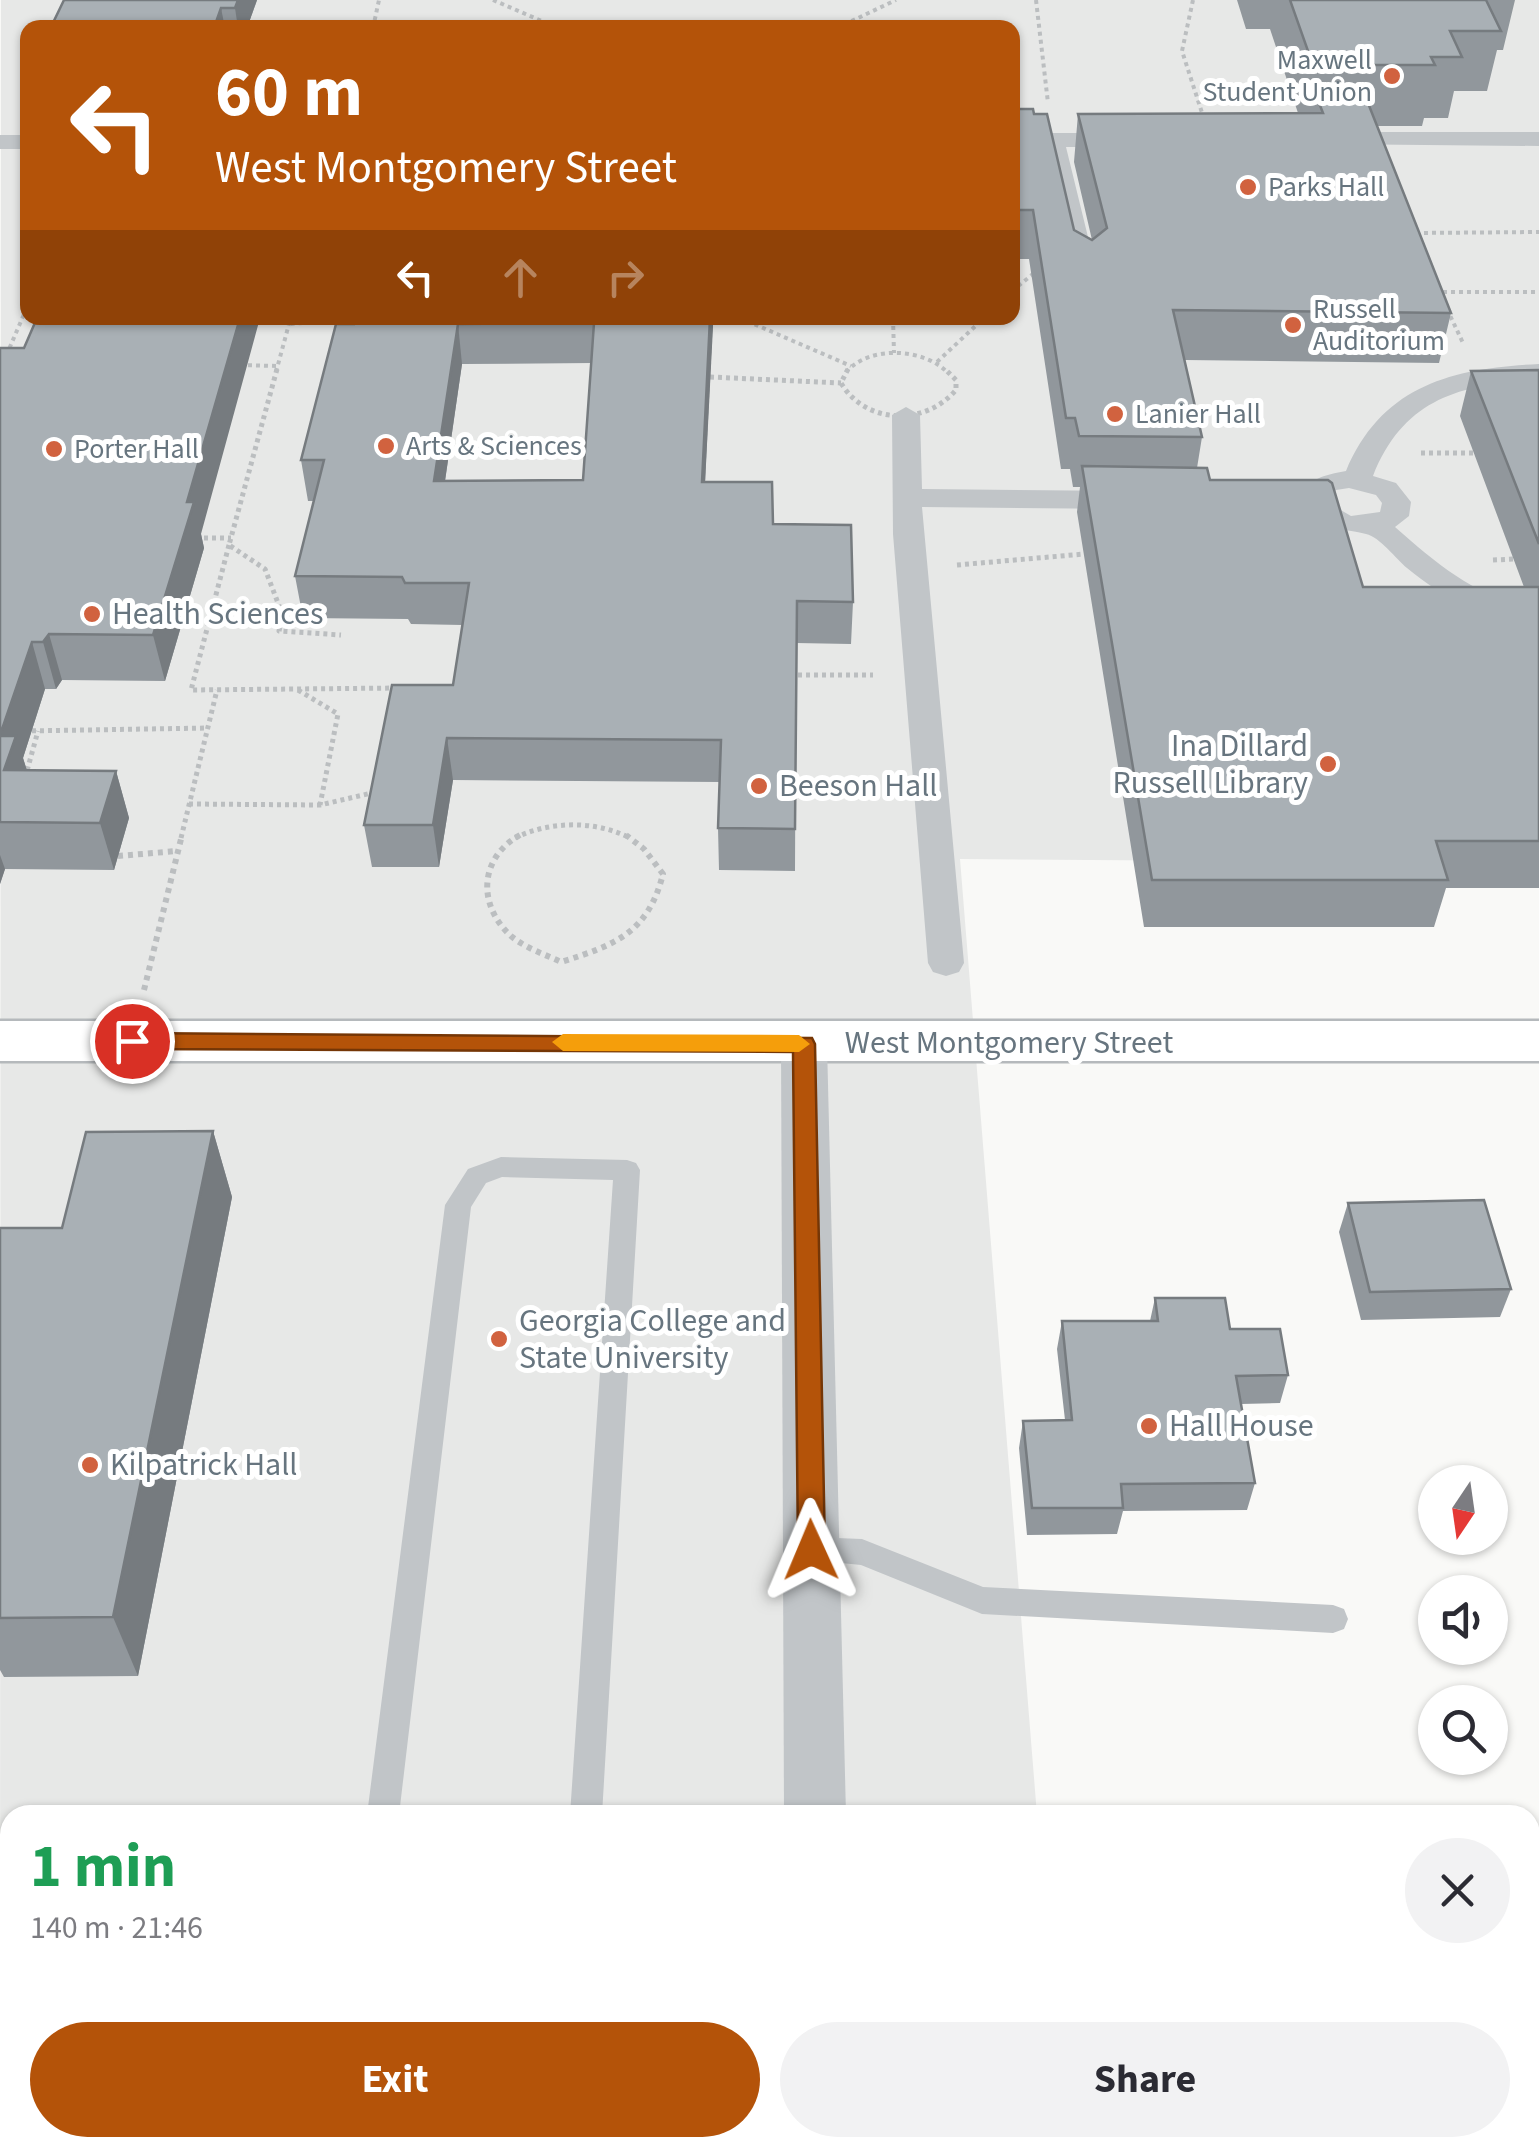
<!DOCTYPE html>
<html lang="en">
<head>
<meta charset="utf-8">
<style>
  body { margin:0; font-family:"Source Sans 3",sans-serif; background:#f2f2f3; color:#2b2b33; height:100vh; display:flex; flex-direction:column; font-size:38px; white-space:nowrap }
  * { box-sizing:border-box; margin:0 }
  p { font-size:32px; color:#7c7c81 }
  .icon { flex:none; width:55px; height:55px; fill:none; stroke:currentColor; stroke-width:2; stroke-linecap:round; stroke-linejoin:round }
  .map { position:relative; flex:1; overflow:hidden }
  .panel { position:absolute; left:0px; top:1805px; width:1540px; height:352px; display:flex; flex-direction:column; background:#fff; border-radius:30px 30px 0 0; box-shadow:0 2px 8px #0004 }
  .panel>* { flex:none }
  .banner { position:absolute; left:20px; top:20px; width:1000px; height:305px; border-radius:20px; box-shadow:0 2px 8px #0004; background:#b45309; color:#fff; overflow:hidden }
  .needle { width:65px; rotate:193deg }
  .fabs { position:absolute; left:1418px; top:1465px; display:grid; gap:20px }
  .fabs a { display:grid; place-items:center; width:90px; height:90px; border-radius:50%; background:#fff; box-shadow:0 2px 8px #0004; font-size:50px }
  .pin { position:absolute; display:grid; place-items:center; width:85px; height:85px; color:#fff; margin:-42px; border:5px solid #fff; border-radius:50%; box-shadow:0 2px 10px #0007 }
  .me { position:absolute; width:110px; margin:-55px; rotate:359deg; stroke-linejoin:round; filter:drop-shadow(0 0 8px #0008) }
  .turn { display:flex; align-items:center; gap:35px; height:210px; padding:0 30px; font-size:45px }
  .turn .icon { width:130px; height:130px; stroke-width:2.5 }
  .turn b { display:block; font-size:70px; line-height:85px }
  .lanes { display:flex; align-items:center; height:95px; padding:0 30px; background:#0003; justify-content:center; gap:50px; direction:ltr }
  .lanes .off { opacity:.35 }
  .round { display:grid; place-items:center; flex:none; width:105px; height:105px; border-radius:52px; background:#f2f2f3 }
  .headline { display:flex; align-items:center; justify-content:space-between; height:170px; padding:0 30px }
  h1 { font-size:60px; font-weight:700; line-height:75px; color:#1e9e55 }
  .primary-button { display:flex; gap:20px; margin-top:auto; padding:20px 30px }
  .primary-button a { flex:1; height:115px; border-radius:60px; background:#b45309; color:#fff; font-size:40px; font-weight:700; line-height:115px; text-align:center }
  .primary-button a+a { background:#f2f2f3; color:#2b2b33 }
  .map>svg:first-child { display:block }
  .built { fill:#e7e8e7; fill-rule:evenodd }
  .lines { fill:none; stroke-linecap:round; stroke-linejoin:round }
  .primary-casing { stroke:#b5b9bc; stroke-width:5 }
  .path-far2 { stroke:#bbbec0; stroke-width:4; stroke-dasharray:4 4; stroke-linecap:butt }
  .path-far1 { stroke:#bbbec0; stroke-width:5; stroke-dasharray:4 4; stroke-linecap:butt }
  .path { stroke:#bbbec0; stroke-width:6; stroke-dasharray:5 5; stroke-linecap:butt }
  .service { fill:#c1c5c8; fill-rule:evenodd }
  .pedestrian { fill:#c1c5c8; fill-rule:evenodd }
  .minor { fill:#c1c5c8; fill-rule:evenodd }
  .primary { fill:#fff; fill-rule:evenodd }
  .wall { fill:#91979c; fill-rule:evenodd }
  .shaded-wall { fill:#767b7f }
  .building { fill:#a9b0b5; stroke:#767b7f; stroke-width:2.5; fill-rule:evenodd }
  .route { fill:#b45309; stroke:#753606; stroke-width:2.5 }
  .slow { fill:#f59e0b }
  .poi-dot { fill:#d1623f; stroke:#fff; stroke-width:4 }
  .labels { text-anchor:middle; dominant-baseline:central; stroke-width:10; stroke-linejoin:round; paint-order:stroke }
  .far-poi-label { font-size:28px; fill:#67757f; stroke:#fff; text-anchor:start }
  .poi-label { font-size:32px; fill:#67757f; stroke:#fff; text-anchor:start }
  .street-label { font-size:32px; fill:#67757f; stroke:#fff }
</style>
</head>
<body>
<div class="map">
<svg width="1539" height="2156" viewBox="0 0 1539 2156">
  <rect width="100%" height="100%" fill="#f9f9f7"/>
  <path class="built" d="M1 0H1539V863L960 859 1037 1815H10V2111H0ZM28 28H1012V318H28Z"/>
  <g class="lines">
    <g class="primary-casing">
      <rect id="primary" x="0" y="1021" width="1539" height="40"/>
    </g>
    <g class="path-far2">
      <polyline points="493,0 558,28"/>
      <polyline points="1036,0 1048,103"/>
      <polyline points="1193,0 1182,51 1204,119"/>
      <polyline points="373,28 379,0"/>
      <polyline points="837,28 896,0"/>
      <polyline points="1416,233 1539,232"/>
      <polyline points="1012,291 1038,270"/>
      <polyline points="1435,292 1539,292"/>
      <polyline points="1447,309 1463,343"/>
      <polyline points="291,318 289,324 359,319"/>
      <polyline points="740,318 851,366"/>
      <polyline points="893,318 894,353"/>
      <polyline points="937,362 984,318"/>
      <polyline points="240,365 278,366"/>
      <polyline points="0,370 28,305"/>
      <polyline points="276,372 289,324"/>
      <path d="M846 372C870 345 923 348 947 372"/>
    </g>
    <g class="path-far1">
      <polyline points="277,369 229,545 265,569 283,616 279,631 341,635"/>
      <path d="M848 369 841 383C866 425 925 426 956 390V380L945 369"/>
      <polyline points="710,377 841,383"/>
      <polyline points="1421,453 1474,453"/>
      <polyline points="196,538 231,538"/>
      <polyline points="229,545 191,690 400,688"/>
      <polyline points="1493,560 1515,559"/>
      <polyline points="957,565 1084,554"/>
      <polyline points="790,675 873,675"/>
      <polyline points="298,690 338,714 320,805"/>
      <polyline points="24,731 208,728"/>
      <polyline points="25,778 38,731"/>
      <polyline points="189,804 320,805 376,792"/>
      <polyline points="181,838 217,690"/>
      <path d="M515 838C549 821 595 820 630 838"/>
    </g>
    <g class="path">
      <path d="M520 835C479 858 477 905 511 936 525 948 544 954 561 962 615 945 648 933 663 874L644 849 626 835"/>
      <polyline points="118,856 177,851"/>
      <polyline points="144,990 182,835"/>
    </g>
    <g class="service">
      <polygon points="501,1157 627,1160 636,1163 640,1170 602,1815 570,1815 613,1180 502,1177 486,1183 471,1207 399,1815 367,1815 445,1205 468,1169"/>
      <polygon points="811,1537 862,1539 983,1587 1333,1605 1344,1609 1348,1619 1344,1629 1333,1633 982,1614 861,1565 801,1559 796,1550 801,1541"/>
      <rect x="1530" y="1835" width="9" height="32"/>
      <rect x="1530" y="2066" width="9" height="34"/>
      <polygon points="325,2148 361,2148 359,2156 323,2156"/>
      <rect x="546" y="2148" width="36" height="8"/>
      <polygon points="1054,2148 1090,2148 1091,2156 1055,2156"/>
    </g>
    <g class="pedestrian">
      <polygon points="1332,132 1539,132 1539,146 1324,144 1320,139"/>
      <polygon points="1012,133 1127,133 1139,140 1127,147 1066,147 1098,278 1094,283 1076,283 1072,278 1043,147 1012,147"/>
      <rect x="0" y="135" width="28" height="14"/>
      <path d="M1539 364V380C1461 384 1404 398 1373 476L1396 483 1411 502 1409 516 1395 527C1438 565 1481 601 1539 609V627C1488 620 1447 601 1407 568 1396 559 1380 537 1366 534 1335 526 1322 533 1301 502 1305 478 1325 475 1346 471 1382 385 1453 368 1539 364ZM1349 488 1376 495 1382 503 1380 512 1351 516 1332 505 1330 496 1336 490Z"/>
      <polygon points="906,407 920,415 922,489 1128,491 1138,494 1142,500 1138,506 1128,509 922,507 964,963 959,972 946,976 933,972 928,963 893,534 892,415"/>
    </g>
    <g class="minor">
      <polygon points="804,1027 821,1032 827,1044 846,1815 784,1815 781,1044 787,1032"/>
      <rect x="785" y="2148" width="68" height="8"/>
    </g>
    <use href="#primary" class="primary"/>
  </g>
  <g class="wall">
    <polygon points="64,0 257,0 247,28 51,27"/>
    <polygon points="1237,0 1515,0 1503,50 1497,50 1487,91 1454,91 1448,118 1424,118 1422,126 1377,126 1451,313 1439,363 1185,360 1202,437 1197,468 1210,480 1363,587 1524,587 1460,416 1471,371 1539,370 1539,888 1446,888 1434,927 1144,927 1077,512 1080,487 1073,487 1070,469 1061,469 1029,259 1012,259 1012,109 1074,230 1092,240 1074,162 1078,114 1298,113 1270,29 1246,29"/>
    <path d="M713 318 705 482 773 524 853 602 851 644 796 643 795 871 719 870 718 828 720 782 453 780 439 867H372L364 825 453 685 462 625 411 624 408 619 303 618 295 576 314 501H308L301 460 354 324ZM592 363 583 480 445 481 462 364Z"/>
    <polygon points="0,348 201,534 204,548 165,681 62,680 56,689 45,689 23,758 27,771 116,771 129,818 114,870 5,869 0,884"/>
    <polygon points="213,1131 232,1197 138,1676 4,1677 0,1670 0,1228 62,1228"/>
    <polygon points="1348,1203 1511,1289 1500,1317 1361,1320 1339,1232"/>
    <polygon points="1155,1298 1230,1329 1288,1375 1280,1403 1241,1404 1255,1483 1247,1510 1123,1511 1117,1534 1027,1535 1019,1448 1023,1421 1065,1420 1057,1349 1062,1321 1150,1321"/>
  </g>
  <g class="shaded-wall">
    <polygon points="238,0 257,0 247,28 238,28 235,8"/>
    <polygon points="221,8 225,28 215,28 215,25"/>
    <polygon points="240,318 260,318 201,534 204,548 165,681 153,635 187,502"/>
    <polygon points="710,318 713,318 713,327 703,523 702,482"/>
    <polygon points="458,324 462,364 439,522 434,481"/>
    <polygon points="49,634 62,680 56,689 43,642"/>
    <polygon points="32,642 45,689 23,758 31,783 4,770 0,735"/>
    <polygon points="447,738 453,780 439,867 433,825"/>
    <polygon points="116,771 129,818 114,870 100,823"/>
    <polygon points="0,855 5,869 0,884"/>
    <polygon points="213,1131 232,1197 138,1676 113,1617"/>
  </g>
  <g class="building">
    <polygon points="64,0 238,0 235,8 221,8 215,25 178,25 177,28 51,27"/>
    <polygon points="1290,0 1486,0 1501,31 1450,31 1462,57 1431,57 1435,65 1361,65 1363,68 1314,68"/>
    <polygon points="1319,103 1368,103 1451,313 1173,310 1202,437 1079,436 1075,418 1066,418 1033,210 1012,210 1012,109 1033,109 1034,114 1047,114 1074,230 1092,240 1107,228 1078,114 1323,113"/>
    <polygon points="37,318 240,318 187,502 194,502 153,635 49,634 43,642 32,642 0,735 0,348 24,348"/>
    <path d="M355 318H710L702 482H772L773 524 851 525 853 602 797 601 795 829 718 828 721 740 447 738 433 825H364L392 685H453L469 583H405L402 577 295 576 324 460H301L336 324H354ZM594 323 583 480 434 481 458 324Z"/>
    <polygon points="1539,370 1539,544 1471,371"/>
    <polygon points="1082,466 1207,468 1210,480 1328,480 1332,483 1363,587 1539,587 1539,841 1436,841 1448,880 1152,880"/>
    <polygon points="0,736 16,736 4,770 116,771 100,823 0,822"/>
    <polygon points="213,1131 113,1617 0,1618 0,1228 62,1228 86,1132"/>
    <polygon points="1484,1200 1511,1289 1370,1292 1348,1203"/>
    <polygon points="1155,1298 1225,1298 1230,1329 1280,1329 1288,1375 1236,1376 1255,1483 1121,1484 1123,1508 1032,1508 1023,1421 1072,1420 1062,1321 1158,1321"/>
  </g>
  <polygon class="route" points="132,1033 812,1038 815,1044 825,1550 821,1559 811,1562 802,1559 798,1550 793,1052 132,1049 120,1041"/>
  <polygon class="slow" points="563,1034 799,1035 810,1044 799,1052 563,1051 552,1042"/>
  <g class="poi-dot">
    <circle cx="1392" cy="76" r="10"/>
    <circle cx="1248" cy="187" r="10"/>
    <circle cx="1293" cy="325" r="10"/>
    <circle cx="1115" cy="414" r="10"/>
    <circle cx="386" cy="446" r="10"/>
    <circle cx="54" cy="449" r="10"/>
    <circle cx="92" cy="614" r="10"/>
    <circle cx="1328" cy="764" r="10"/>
    <circle cx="759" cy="786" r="10"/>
    <circle cx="499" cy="1339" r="10"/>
    <circle cx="1149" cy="1426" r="10"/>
    <circle cx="90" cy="1465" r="10"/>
  </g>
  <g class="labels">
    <g class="far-poi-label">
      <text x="1372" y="60" text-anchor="end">Maxwell<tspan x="1372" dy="32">Student Union</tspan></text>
      <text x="1268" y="187">Parks Hall</text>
      <text x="1313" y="309">Russell<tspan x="1313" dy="32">Auditorium</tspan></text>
      <text x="1135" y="414">Lanier Hall</text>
      <text x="406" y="446">Arts &amp; Sciences</text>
      <text x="74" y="449">Porter Hall</text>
    </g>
    <g class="poi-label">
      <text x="112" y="614">Health Sciences</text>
      <text x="1308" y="746" text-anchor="end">Ina Dillard<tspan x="1308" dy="37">Russell Library</tspan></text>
      <text x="779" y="786">Beeson Hall</text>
      <text x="519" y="1321">Georgia College and<tspan x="519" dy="37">State University</tspan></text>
      <text x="1169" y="1426">Hall House</text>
      <text x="110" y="1465">Kilpatrick Hall</text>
    </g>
    <g class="street-label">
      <text x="1009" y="1043">West Montgomery Street</text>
    </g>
  </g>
</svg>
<div class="fabs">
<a><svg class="needle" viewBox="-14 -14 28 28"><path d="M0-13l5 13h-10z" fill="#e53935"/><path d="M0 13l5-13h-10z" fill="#7c7c81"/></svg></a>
<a><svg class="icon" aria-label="sound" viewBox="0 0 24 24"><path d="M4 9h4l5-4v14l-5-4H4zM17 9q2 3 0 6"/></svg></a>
<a><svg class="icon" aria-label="search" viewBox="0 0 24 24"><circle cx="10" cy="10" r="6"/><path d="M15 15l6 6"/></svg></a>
</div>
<div class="pin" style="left:132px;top:1041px;background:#d93025"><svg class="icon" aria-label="arrive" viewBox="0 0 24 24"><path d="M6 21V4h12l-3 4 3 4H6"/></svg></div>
<svg class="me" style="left:811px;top:1550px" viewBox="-20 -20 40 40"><path d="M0-17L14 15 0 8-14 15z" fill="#b45309" stroke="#fff" stroke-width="4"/></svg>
<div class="banner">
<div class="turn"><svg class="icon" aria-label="left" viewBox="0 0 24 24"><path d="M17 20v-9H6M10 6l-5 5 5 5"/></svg><div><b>60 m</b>West Montgomery Street</div></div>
<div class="lanes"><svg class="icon" aria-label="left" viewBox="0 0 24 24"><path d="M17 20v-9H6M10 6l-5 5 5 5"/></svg><svg class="icon off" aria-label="ahead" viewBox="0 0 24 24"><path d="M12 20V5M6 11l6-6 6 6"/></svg><svg class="icon off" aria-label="right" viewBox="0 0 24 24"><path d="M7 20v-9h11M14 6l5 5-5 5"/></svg></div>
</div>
<section class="panel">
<div class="headline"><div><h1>1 min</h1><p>140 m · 21:46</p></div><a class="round"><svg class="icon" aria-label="close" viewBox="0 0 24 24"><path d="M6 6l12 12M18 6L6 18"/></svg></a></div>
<div class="primary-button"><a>Exit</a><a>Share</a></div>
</section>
</div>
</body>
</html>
